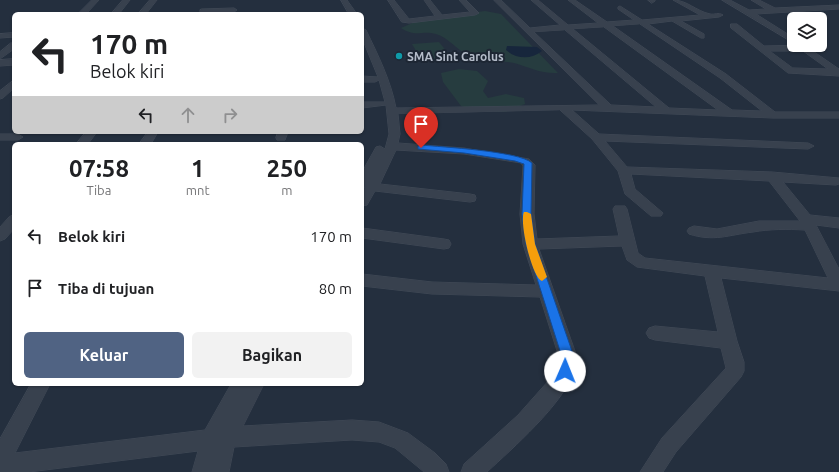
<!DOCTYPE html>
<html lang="id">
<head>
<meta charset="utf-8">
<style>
  body { margin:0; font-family:Ubuntu,sans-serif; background:#f2f2f2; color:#202124; height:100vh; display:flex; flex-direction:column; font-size:15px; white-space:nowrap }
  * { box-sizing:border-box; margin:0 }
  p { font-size:13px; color:#757577 }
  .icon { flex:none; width:22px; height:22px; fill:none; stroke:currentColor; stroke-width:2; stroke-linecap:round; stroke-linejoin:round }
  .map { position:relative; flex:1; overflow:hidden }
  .drawer { position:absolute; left:12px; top:142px; width:352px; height:244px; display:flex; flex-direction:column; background:#fff; border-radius:6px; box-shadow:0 1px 3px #0004 }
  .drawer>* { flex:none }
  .banner { position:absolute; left:12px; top:12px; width:352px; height:122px; border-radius:6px; box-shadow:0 1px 3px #0004; background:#fff; color:#202124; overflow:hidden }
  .fabs { position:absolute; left:787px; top:12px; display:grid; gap:8px }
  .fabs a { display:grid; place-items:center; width:40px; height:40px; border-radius:6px; background:#fff; box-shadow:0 1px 3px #0004; font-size:20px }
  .pin { position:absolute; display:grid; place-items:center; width:34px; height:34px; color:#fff; margin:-41px -17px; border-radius:50% 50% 50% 0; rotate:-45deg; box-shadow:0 0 4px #0007 }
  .pin .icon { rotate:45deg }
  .me { position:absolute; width:44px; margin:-22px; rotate:1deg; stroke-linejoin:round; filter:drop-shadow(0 0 3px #0008) }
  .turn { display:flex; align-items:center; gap:14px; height:84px; padding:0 12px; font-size:18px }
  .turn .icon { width:52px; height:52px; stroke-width:2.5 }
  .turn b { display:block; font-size:28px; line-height:34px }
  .lanes { display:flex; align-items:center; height:38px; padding:0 12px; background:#0003; justify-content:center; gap:20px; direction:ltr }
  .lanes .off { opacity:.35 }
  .eta { display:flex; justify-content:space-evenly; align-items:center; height:68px; text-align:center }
  .eta b { font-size:24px; font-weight:700; line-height:28px }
  .button { display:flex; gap:8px; margin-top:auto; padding:8px 12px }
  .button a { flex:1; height:46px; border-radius:6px; background:#506383; color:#fff; font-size:16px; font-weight:700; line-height:46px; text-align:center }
  .button a+a { background:#f2f2f2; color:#202124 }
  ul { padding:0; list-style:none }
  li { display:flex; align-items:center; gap:12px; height:52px; padding:0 12px }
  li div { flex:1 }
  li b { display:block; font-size:15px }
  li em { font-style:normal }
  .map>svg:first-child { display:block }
  .green { fill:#263c3f }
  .water { fill:#17263c }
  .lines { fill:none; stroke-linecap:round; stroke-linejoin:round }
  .minor-casing { stroke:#414a57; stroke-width:1 }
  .minor { fill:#38414e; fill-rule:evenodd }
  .route { fill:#1a73e8; stroke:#114b97 }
  .slow { fill:#f59e0b }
  .culture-dot { fill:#0f9aa8; stroke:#1d2633; stroke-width:1.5 }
  .labels { text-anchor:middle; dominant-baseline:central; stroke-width:4; stroke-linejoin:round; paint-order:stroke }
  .far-poi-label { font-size:12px; font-weight:bold; fill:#b4bcc9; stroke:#1d2633; text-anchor:start }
</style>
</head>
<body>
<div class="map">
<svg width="839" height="472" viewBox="0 0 839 472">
  <rect width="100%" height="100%" fill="#242f3e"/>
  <g class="green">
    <path d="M485 11 501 14 558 73C541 74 529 67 514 63 499 60 484 63 469 56 457 50 449 38 436 34 421 30 417 38 401 28L419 20Z"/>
    <polygon points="439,42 452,58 422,61 412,44"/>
    <polygon points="459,69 477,71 488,81 483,91 488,98 506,94 524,98 525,104 505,112 473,110 461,106 443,82 441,73"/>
  </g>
  <path class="water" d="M507 46 537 47 542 51C531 60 516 59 506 50Z"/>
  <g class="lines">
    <g class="minor-casing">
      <g id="minor">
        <polygon points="92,0 99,0 86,14 78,14"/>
        <polygon points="123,0 130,0 119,14 111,14"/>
        <polygon points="150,0 157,0 146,14 138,14"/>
        <polygon points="341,0 347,0 357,14 349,14"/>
        <polygon points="388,0 394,0 409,19 435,16 424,0 430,0 442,15 470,12 459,0 466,0 479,13 475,15 409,23 402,22"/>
        <path d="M494 0H501L530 28 560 25 531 0H538L568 25 598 23 568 0H575L607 22 634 20 618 9V7L620 6 642 20 700 15 673 0C687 0 696 11 710 14 715 15 718 12 723 15L719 17 681 21 704 34V38H701L672 21 648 24 726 74 775 112H839V118H773L572 110 599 134 808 143 814 146 808 149 605 141 627 167 772 172 839 178V184L836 185 783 182 810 215 839 218V228L816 225 839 269V291L721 278 737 341 744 362V371L741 377 676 452 663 472H640L662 438 726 368 721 348 655 340 649 338 646 333 649 328 655 326 718 332 705 276 637 267 627 260 622 246 539 249 576 354C575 360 575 367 574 372 562 405 513 448 487 472H461L464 464 518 415 550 379 556 369 558 354 540 297 432 294 362 286V274L432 282 536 285 523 244 520 214 523 166 521 163 464 154 396 150 380 184 470 194 475 195 476 198 475 201 470 202 375 191 367 205 362 206V192L365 187 362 188V172L376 147 380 146 385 149 389 134 386 105 362 108V102H385L379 80 375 82H362V76L378 77 362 38V28L366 30C378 55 391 81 396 108L599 105ZM640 24 720 78 762 111 732 110 613 26ZM604 27 718 110 669 108 573 29ZM565 30 656 107 611 105 534 32ZM560 110 592 139 618 171 625 194 651 216H661L663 213 635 189 631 174 769 181 800 221H759L717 229 694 226 689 228 687 231 689 234C714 242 728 235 753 232 770 229 787 229 805 230L828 278 645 258 638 253 627 209 625 206H615L613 209 619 236 537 239 534 214 535 165 529 159 464 148 398 143 400 134 398 114Z"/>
        <polygon points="648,0 655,0 655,1 652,3"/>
        <polygon points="722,0 730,0 749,10 766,9 751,0 759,0 775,8 839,5 839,9 756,14 794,38 794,43"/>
        <polygon points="202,9 234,8 237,10 234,12 200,12 200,10"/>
        <path d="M731 24H737L764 46 804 45 839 69V76L788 73 731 28ZM770 51H803L828 69 793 68Z"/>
        <polygon points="14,33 14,37 0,38 0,34"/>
        <polygon points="11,43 14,43 14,49 0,59 0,52"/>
        <polygon points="14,59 14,65 0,66 0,60"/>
        <polygon points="14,80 14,88 3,98 0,99 0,91"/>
        <polygon points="86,132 97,132 88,144 76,144"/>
        <polygon points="148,132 158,132 151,144 139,144"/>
        <polygon points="278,132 288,132 285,140 277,140 276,138"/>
        <polygon points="0,134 18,134 23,137 18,140 0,140"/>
        <polygon points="14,215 14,229 5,239 0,241 0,227 9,217"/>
        <polygon points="362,228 444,239 449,240 451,244 449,248 444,249 362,238"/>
        <polygon points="31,384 50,384 15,453 205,430 231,384 264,384 243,426 352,420 379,422 408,433 435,453 446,464 449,472 424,472 395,448 379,442 352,440 234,447 229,472 192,472 198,451 29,472 0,472 0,439"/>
      </g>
    </g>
    <use href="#minor" class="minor"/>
  </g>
  <path class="route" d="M421 145C441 147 519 151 532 163L531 214 535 244 573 354 570 375 565 376 561 375 559 371 561 354 526 244 522 214 524 164 515 161 464 153 418 149V146Z"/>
  <path class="slow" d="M524 212H527L531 214 535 244 547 277 542 281C532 278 519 222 524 212Z"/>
  <circle class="culture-dot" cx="399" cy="56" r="4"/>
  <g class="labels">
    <g class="far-poi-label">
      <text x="407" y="56">SMA Sint Carolus</text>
    </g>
  </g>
</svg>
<div class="fabs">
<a><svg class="icon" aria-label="layers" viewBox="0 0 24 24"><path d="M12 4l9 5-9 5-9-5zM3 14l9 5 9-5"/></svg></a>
</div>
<div class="pin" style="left:421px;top:148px;background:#d93025"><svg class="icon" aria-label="arrive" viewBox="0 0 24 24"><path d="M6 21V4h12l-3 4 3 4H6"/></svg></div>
<svg class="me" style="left:565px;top:371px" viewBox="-20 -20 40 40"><circle r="19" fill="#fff"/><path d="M0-13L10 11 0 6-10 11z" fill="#1a73e8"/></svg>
<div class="banner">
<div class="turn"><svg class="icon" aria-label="left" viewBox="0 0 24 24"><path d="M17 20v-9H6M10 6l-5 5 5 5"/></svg><div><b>170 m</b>Belok kiri</div></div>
<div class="lanes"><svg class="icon" aria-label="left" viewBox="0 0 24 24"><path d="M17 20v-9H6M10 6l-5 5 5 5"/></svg><svg class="icon off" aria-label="ahead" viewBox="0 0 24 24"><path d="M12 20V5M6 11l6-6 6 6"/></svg><svg class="icon off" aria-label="right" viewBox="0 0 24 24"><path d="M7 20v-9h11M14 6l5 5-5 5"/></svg></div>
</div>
<section class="drawer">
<div class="eta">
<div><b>07:58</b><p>Tiba</p></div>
<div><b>1</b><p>mnt</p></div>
<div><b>250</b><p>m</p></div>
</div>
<ul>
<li><svg class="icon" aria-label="left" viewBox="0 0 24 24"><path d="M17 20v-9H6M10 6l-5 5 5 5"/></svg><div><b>Belok kiri</b></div><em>170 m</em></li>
<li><svg class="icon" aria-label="arrive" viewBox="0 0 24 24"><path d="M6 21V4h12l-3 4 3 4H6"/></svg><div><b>Tiba di tujuan</b></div><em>80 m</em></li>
</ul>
<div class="button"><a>Keluar</a><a>Bagikan</a></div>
</section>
</div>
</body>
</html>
